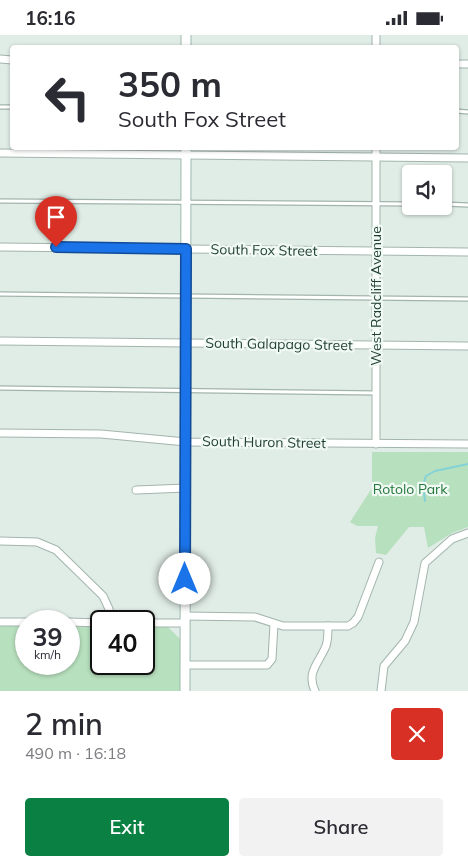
<!DOCTYPE html>
<html lang="en">
<head>
<meta charset="utf-8">
<style>
  body { margin:0; font-family:Mulish,sans-serif; background:#f2f2f3; color:#2b2b33; height:100vh; display:flex; flex-direction:column; font-size:19px; white-space:nowrap }
  * { box-sizing:border-box; margin:0 }
  p { font-size:16px; color:#7c7c81 }
  .icon { flex:none; width:28px; height:28px; fill:none; stroke:currentColor; stroke-width:2; stroke-linecap:round; stroke-linejoin:round }
  .map { position:relative; height:656px; overflow:hidden }
  .panel { display:flex; flex-direction:column; background:#fff; flex:1 }
  .panel>* { flex:none }
  .guide { position:absolute; left:10px; top:10px; width:449px; height:105px; border-radius:5px; box-shadow:0 1px 4px #0004; background:#fff; color:#2b2b33; overflow:hidden }
  .controls { position:absolute; left:402px; top:130px; display:grid; gap:10px }
  .controls a { display:grid; place-items:center; width:50px; height:50px; border-radius:5px; background:#fff; box-shadow:0 1px 4px #0004; font-size:25px }
  .speed { position:absolute; left:15px; top:575px; display:flex; gap:10px; font-size:25px; font-weight:700; text-align:center }
  .speed>* { display:grid; place-content:center; width:65px; height:65px; border-radius:50%; background:#fff; box-shadow:0 1px 4px #0004; line-height:1 }
  .speed small { font-size:12px; font-weight:400 }
  .speed .limit { border:2px solid #111; border-radius:8px; background:#fff; color:#111 }
  .pin { position:absolute; display:grid; place-items:center; width:42px; height:42px; color:#fff; margin:-51px -21px; border-radius:50% 50% 50% 0; rotate:-45deg; box-shadow:0 0 5px #0007 }
  .pin .icon { rotate:45deg }
  .me { position:absolute; width:55px; margin:-28px; rotate:0deg; stroke-linejoin:round; filter:drop-shadow(0 0 4px #0008) }
  .turn { display:flex; align-items:center; gap:18px; height:105px; padding:0 25px; font-size:22px }
  .turn .icon { width:65px; height:65px; stroke-width:2.5 }
  .turn b { display:block; font-size:35px; line-height:42px }
  .round { display:grid; place-items:center; flex:none; width:52px; height:52px; border-radius:5px; background:#f2f2f3 }
  .head { display:flex; align-items:center; justify-content:space-between; height:85px; padding:0 25px }
  h1 { font-size:30px; font-weight:600; line-height:38px }
  .primary-button { display:flex; gap:10px; margin-top:auto; padding:10px 25px }
  .primary-button a { flex:1; height:58px; border-radius:5px; background:#0b8043; color:#fff; font-size:20px; font-weight:600; line-height:58px; text-align:center }
  .primary-button a+a { background:#f2f2f3; color:#2b2b33 }
  .status { display:flex; justify-content:space-between; align-items:center; height:35px; padding:0 25px; background:#fff; direction:ltr }
  .status svg { height:14px; fill:currentColor }
  .map>svg:first-child { display:block }
  .green { fill:#b7e0be }
  .lines { fill:none; stroke-linecap:round; stroke-linejoin:round }
  .stream { stroke:#83d2d7; stroke-width:2 }
  .lane-casing { stroke:#a2b5ad; stroke-width:5.5 }
  .street-casing { stroke:#a2b5ad; stroke-width:9 }
  .secondary-casing { stroke:#9db9ad; stroke-width:11 }
  .lane { stroke:#fff; stroke-width:3 }
  .street { stroke:#fff; stroke-width:7 }
  .secondary { stroke:#fff; stroke-width:9 }
  .route-casing { stroke:#114b97; stroke-width:12 }
  .route { stroke:#1a73e8; stroke-width:9 }
  .labels { text-anchor:middle; dominant-baseline:central; stroke-width:4.5; stroke-linejoin:round; paint-order:stroke }
  .street-label { font-size:14px; fill:#1f3f33; stroke:#f1f9f4 }
  .park-label { font-size:14px; fill:#26793e; stroke:#f1f9f4 }
</style>
</head>
<body>
<div class="status"><b>16:16</b><svg viewBox="0 0 49 12"><path d="M0 12V9h3v3zM5 12V6h3v6zM10 12V3h3v9zM15 12V0h3v12zM26 1h20v11H26zM47 4h2v5h-2z"/></svg></div>
<div class="map">
<svg width="468" height="656" viewBox="0 0 468 656">
  <rect width="100%" height="100%" fill="#e0ece6"/>
  <g class="green">
    <polygon points="372,417 468,417 468,492 452,498 428,513 424,492 409,492 386,520 376,518 375,503 378,491 357,491 350,487 372,453"/>
    <polygon points="0,591 26,591 26,629 69,629 69,592 101,592 101,629 144,629 144,592 168,592 180,604 180,656 0,656"/>
  </g>
  <g class="lines">
    <polyline class="stream" points="425,466 423,450 426,441 435,436 468,429"/>
    <g class="lane-casing">
      <g id="lane">
        <polyline points="0,72 12,72"/>
        <polyline points="456,76 468,77"/>
        <polyline points="0,166 411,169"/>
        <polyline points="444,169 468,170"/>
        <polyline points="0,259 468,264"/>
        <polyline points="0,353 376,358"/>
      </g>
    </g>
    <g class="street-casing">
      <g id="street">
        <polyline points="376,0 376,12"/>
        <polyline points="0,24 12,25"/>
        <polyline points="456,29 468,29"/>
        <polyline points="376,112 376,409"/>
        <polyline points="0,118 468,123"/>
        <polyline points="0,212 468,217"/>
        <polyline points="0,306 468,311"/>
        <polyline points="0,398 101,399 186,407 468,409"/>
        <polyline points="136,455 186,453"/>
        <polyline points="0,506 37,507 56,515 103,561 109,574 111,586"/>
        <polyline points="185,581 255,582 283,591 348,591 353,588 358,582 379,527"/>
        <polyline points="0,587 26,587"/>
        <polyline points="69,587 101,588"/>
        <polyline points="144,588 185,588"/>
        <polyline points="185,630 267,630 272,624 274,589"/>
        <path d="M315 656C306 637 319 628 326 611 328 605 328 598 328 591"/>
        <polyline points="381,656 384,631 405,606 414,587 425,528 452,504 468,498"/>
      </g>
    </g>
    <g class="secondary-casing">
      <g id="secondary">
        <polyline points="186,0 186,12"/>
        <polyline points="185,656 186,112"/>
      </g>
    </g>
    <use href="#lane" class="lane"/>
    <use href="#street" class="street"/>
    <use href="#secondary" class="secondary"/>
  </g>
  <g class="lines">
    <g class="route-casing">
      <polyline id="route" points="56,212 186,214 185,544"/>
    </g>
    <use href="#route" class="route"/>
  </g>
  <g class="labels">
    <g class="street-label">
      <text transform="translate(264 215) rotate(1)">South Fox Street</text>
      <text transform="translate(376 261) rotate(-90)">West Radcliff Avenue</text>
      <text transform="translate(279 309) rotate(1)">South Galapago Street</text>
      <text transform="translate(264 407) rotate(1)">South Huron Street</text>
    </g>
    <g class="park-label">
      <text x="410" y="454">Rotolo Park</text>
    </g>
  </g>
</svg>
<div class="controls">
<a><svg class="icon" aria-label="sound" viewBox="0 0 24 24"><path d="M4 9h4l5-4v14l-5-4H4zM17 9q2 3 0 6"/></svg></a>
</div>
<div class="speed"><div>39<small>km/h</small></div><div class="limit">40</div></div>
<div class="pin" style="left:56px;top:212px;background:#d93025"><svg class="icon" aria-label="arrive" viewBox="0 0 24 24"><path d="M6 21V4h12l-3 4 3 4H6"/></svg></div>
<svg class="me" style="left:185px;top:544px" viewBox="-20 -20 40 40"><circle r="19" fill="#fff"/><path d="M0-13L10 11 0 6-10 11z" fill="#1a73e8"/></svg>
<div class="guide">
<div class="turn"><svg class="icon" aria-label="left" viewBox="0 0 24 24"><path d="M17 20v-9H6M10 6l-5 5 5 5"/></svg><div><b>350 m</b>South Fox Street</div></div>
</div>
</div>
<section class="panel">
<div class="head"><div><h1>2 min</h1><p>490 m · 16:18</p></div><a class="round" style="background:#d93025;color:#fff"><svg class="icon" aria-label="close" viewBox="0 0 24 24"><path d="M6 6l12 12M18 6L6 18"/></svg></a></div>
<div class="primary-button"><a>Exit</a><a>Share</a></div>
</section>
</body>
</html>
